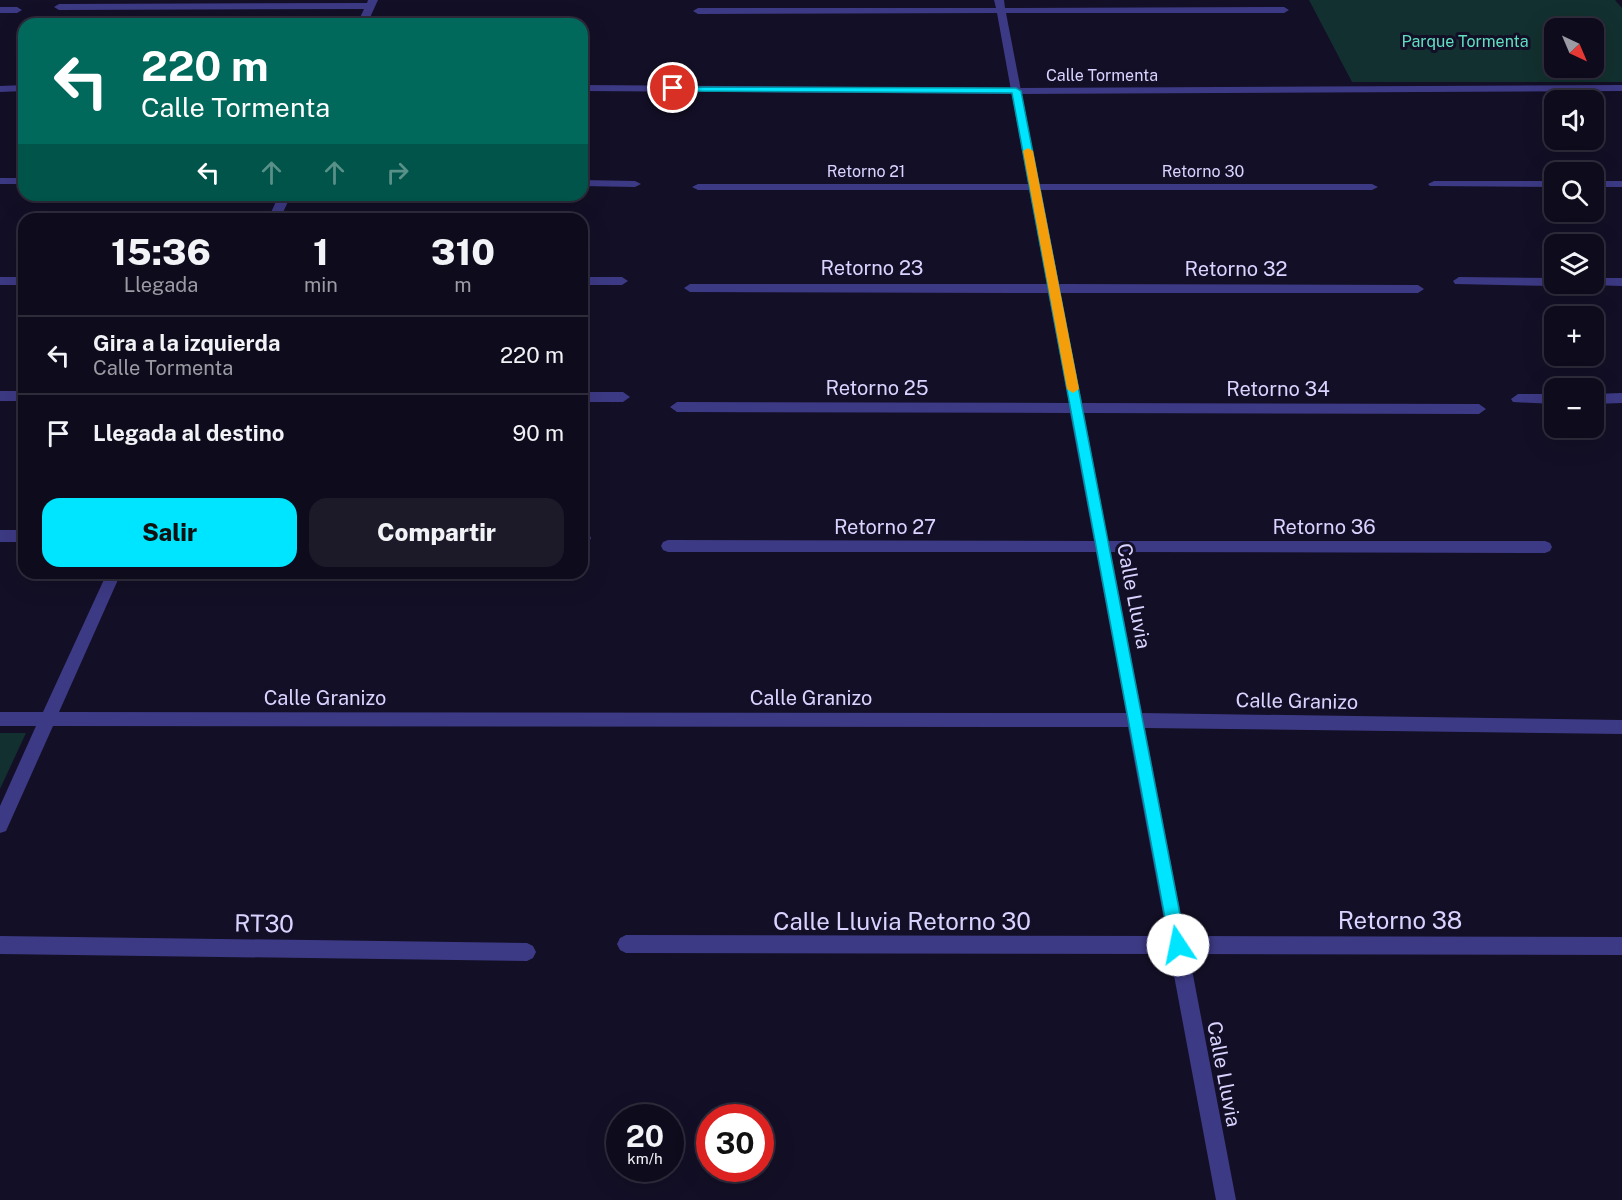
<!DOCTYPE html>
<html lang="es">
<head>
<meta charset="utf-8">
<style>
  body { margin:0; font-family:"Public Sans",sans-serif; background:#1c1929; color:#f1f3f6; height:100vh; display:flex; flex-direction:column; font-size:22px; white-space:nowrap }
  * { box-sizing:border-box; margin:0 }
  p { font-size:20px; color:#9b9ba3 }
  .icon { flex:none; width:33px; height:33px; fill:none; stroke:currentColor; stroke-width:2; stroke-linecap:round; stroke-linejoin:round }
  .map { position:relative; flex:1; overflow:hidden }
  .details { position:absolute; left:18px; top:213px; width:570px; height:366px; display:flex; flex-direction:column; background:#0e0b1c; border-radius:18px; box-shadow:0 6px 24px #0002,0 0 0 2px #2e2b3b }
  .details>* { flex:none }
  .banner { position:absolute; left:18px; top:18px; width:570px; height:183px; border-radius:18px; box-shadow:0 6px 24px #0002,0 0 0 2px #2e2b3b; background:#00695c; color:#fff; overflow:hidden }
  .needle { width:39px; rotate:136deg }
  .buttons { position:absolute; left:1544px; top:18px; display:grid; gap:12px }
  .buttons a { display:grid; place-items:center; width:60px; height:60px; border-radius:12px; background:#0e0b1c; box-shadow:0 6px 24px #0002,0 0 0 2px #2e2b3b; font-size:30px }
  .speed { position:absolute; left:606px; top:1104px; display:flex; gap:12px; font-size:30px; font-weight:700; text-align:center }
  .speed>* { display:grid; place-content:center; width:78px; height:78px; border-radius:50%; background:#0e0b1c; box-shadow:0 6px 24px #0002,0 0 0 2px #2e2b3b; line-height:1 }
  .speed small { font-size:15px; font-weight:400 }
  .speed .limit { border:9px solid #d22; background:#fff; color:#111 }
  .pin { position:absolute; display:grid; place-items:center; width:51px; height:51px; color:#fff; margin:-26px; border:3px solid #fff; border-radius:50%; box-shadow:0 2px 6px #0007 }
  .me { position:absolute; width:66px; margin:-33px; rotate:349deg; stroke-linejoin:round; filter:drop-shadow(0 0 4px #0008) }
  .turn { display:flex; align-items:center; gap:21px; height:126px; padding:0 24px; font-size:27px }
  .turn .icon { width:78px; height:78px; stroke-width:2.5 }
  .turn b { display:block; font-size:42px; line-height:51px }
  .lanes { display:flex; align-items:center; height:57px; padding:0 24px; background:#0003; justify-content:center; gap:30px; direction:ltr }
  .lanes .off { opacity:.35 }
  .eta { display:flex; justify-content:space-evenly; align-items:center; height:102px; text-align:center }
  .eta b { font-size:36px; font-weight:800; line-height:42px }
  .primary-button { display:flex; gap:12px; margin-top:auto; padding:12px 24px }
  .primary-button a { flex:1; height:69px; border-radius:18px; background:#00e5ff; color:#111; font-size:24px; font-weight:800; line-height:69px; text-align:center }
  .primary-button a+a { background:#1c1929; color:#f1f3f6 }
  ul { padding:0; list-style:none }
  li { display:flex; align-items:center; gap:18px; height:78px; padding:0 24px; border-top:2px solid #2e2b3b }
  li div { flex:1 }
  li b { display:block; font-size:22px }
  li em { font-style:normal }
  .map>svg:first-child { display:block }
  .green { fill:#12302f; fill-rule:evenodd }
  .lines { fill:none; stroke-linecap:round; stroke-linejoin:round }
  .minor { fill:#3d3a85; fill-rule:evenodd }
  .tertiary { fill:#3d3a85; fill-rule:evenodd }
  .route { fill:#00e5ff; stroke:#0095a6; stroke-width:1.5 }
  .slow { fill:#f59e0b }
  .labels { text-anchor:middle; dominant-baseline:central; stroke-width:6; stroke-linejoin:round; paint-order:stroke }
  .far-park-label { font-size:16px; fill:#5fe0c0; stroke:#130f26 }
  .far-street-label { font-size:16px; fill:#d9d4ff; stroke:#130f26 }
  .street-label { font-size:20px; fill:#d9d4ff; stroke:#130f26 }
  .near-street-label { font-size:24px; fill:#d9d4ff; stroke:#130f26 }
</style>
</head>
<body>
<div class="map">
<svg width="1622" height="1200" viewBox="0 0 1622 1200">
  <rect width="100%" height="100%" fill="#130f26"/>
  <g class="green">
    <path d="M1309 0H1615L1622 8V82H1352ZM1554 28H1593V68H1554Z"/>
    <polygon points="0,733 26,733 0,789"/>
  </g>
  <g class="lines">
    <g class="minor">
      <polygon points="368,0 378,0 367,24 357,24 364,9 59,10 54,7 59,4 367,3"/>
      <polygon points="994,0 1004,0 1005,8 1284,7 1289,10 1284,13 1006,13 1039,184 1372,184 1378,187 1372,190 1041,190 1059,284 1418,285 1424,289 1418,293 1060,293 1082,403 1479,404 1486,409 1479,414 1084,413 1108,541 1545,541 1550,543 1552,547 1550,551 1545,553 1111,552 1142,713 1622,720 1622,734 1145,728 1185,936 1622,937 1622,955 1189,954 1236,1200 1216,1200 1170,954 626,953 620,950 617,944 620,938 626,935 1167,936 1128,727 53,726 6,831 0,833 0,806 36,726 0,726 0,712 43,712 107,573 121,573 59,712 1126,713 1096,552 668,552 663,550 661,546 663,542 668,540 1094,541 1070,413 677,412 670,407 677,402 1069,403 1048,293 690,292 684,288 690,284 1047,284 1029,190 698,190 692,187 698,184 1028,184 997,13 698,14 693,11 698,8 996,8"/>
      <polygon points="0,7 17,7 22,10 17,13 0,13"/>
      <rect x="0" y="178" width="24" height="6"/>
      <polygon points="582,180 635,181 641,184 635,187 582,186"/>
      <polygon points="1434,181 1554,181 1554,187 1430,186 1428,184"/>
      <rect x="1593" y="181" width="29" height="6"/>
      <polygon points="279,195 291,195 280,219 268,219"/>
      <rect x="0" y="277" width="24" height="8"/>
      <polygon points="582,277 622,277 628,281 622,285 582,285"/>
      <polygon points="1459,277 1554,278 1554,284 1559,284 1554,286 1455,284 1453,281"/>
      <polygon points="1593,278 1622,278 1622,286 1589,285 1593,284"/>
      <rect x="0" y="391" width="24" height="10"/>
      <polygon points="582,392 623,392 630,397 623,402 582,402"/>
      <polygon points="1622,393 1622,403 1593,404 1593,394"/>
      <polygon points="1518,394 1554,394 1554,404 1513,402 1511,399"/>
      <rect x="0" y="530" width="24" height="12"/>
      <polygon points="582,532 589,534 591,538 589,542 582,544"/>
      <polygon points="0,936 527,943 533,946 536,952 533,958 527,961 0,954"/>
    </g>
    <g class="tertiary">
      <polygon points="24,85 24,91 0,92 0,86"/>
      <polygon points="582,85 1016,88 1622,85 1622,91 1016,94 582,91"/>
    </g>
  </g>
  <polygon class="route" points="670,87 1016,88 1021,91 1186,945 1184,951 1178,954 1172,951 1170,945 1012,93 673,91 670,90"/>
  <polygon class="slow" points="1028,148 1033,151 1079,389 1073,393 1067,389 1023,151"/>
  <g class="labels">
    <g class="far-park-label">
      <text x="1465" y="41">Parque Tormenta</text>
    </g>
    <g class="far-street-label">
      <text x="1102" y="75">Calle Tormenta</text>
      <text x="866" y="171">Retorno 21</text>
      <text x="1203" y="171">Retorno 30</text>
    </g>
    <g class="street-label">
      <text x="872" y="268">Retorno 23</text>
      <text x="1236" y="269">Retorno 32</text>
      <text x="877" y="388">Retorno 25</text>
      <text x="1278" y="389">Retorno 34</text>
      <text x="885" y="527">Retorno 27</text>
      <text x="1324" y="527">Retorno 36</text>
      <text transform="translate(1134 596) rotate(79)">Calle Lluvia</text>
      <text x="325" y="698">Calle Granizo</text>
      <text x="811" y="698">Calle Granizo</text>
      <text transform="translate(1297 701) rotate(1)">Calle Granizo</text>
      <text transform="translate(1224 1074) rotate(79)">Calle Lluvia</text>
    </g>
    <g class="near-street-label">
      <text x="1400" y="920">Retorno 38</text>
      <text x="902" y="921">Calle Lluvia Retorno 30</text>
      <text transform="translate(264 923) rotate(1)">RT30</text>
    </g>
  </g>
</svg>
<div class="buttons">
<a><svg class="needle" viewBox="-14 -14 28 28"><path d="M0-13l5 13h-10z" fill="#e53935"/><path d="M0 13l5-13h-10z" fill="#9b9ba3"/></svg></a>
<a><svg class="icon" aria-label="sound" viewBox="0 0 24 24"><path d="M4 9h4l5-4v14l-5-4H4zM17 9q2 3 0 6"/></svg></a>
<a><svg class="icon" aria-label="search" viewBox="0 0 24 24"><circle cx="10" cy="10" r="6"/><path d="M15 15l6 6"/></svg></a>
<a><svg class="icon" aria-label="layers" viewBox="0 0 24 24"><path d="M12 4l9 5-9 5-9-5zM3 14l9 5 9-5"/></svg></a>
<a>+</a>
<a>−</a>
</div>
<div class="speed"><div>20<small>km/h</small></div><div class="limit">30</div></div>
<div class="pin" style="left:673px;top:88px;background:#d93025"><svg class="icon" aria-label="arrive" viewBox="0 0 24 24"><path d="M6 21V4h12l-3 4 3 4H6"/></svg></div>
<svg class="me" style="left:1178px;top:945px" viewBox="-20 -20 40 40"><circle r="19" fill="#fff"/><path d="M0-13L10 11 0 6-10 11z" fill="#00e5ff"/></svg>
<div class="banner">
<div class="turn"><svg class="icon" aria-label="left" viewBox="0 0 24 24"><path d="M17 20v-9H6M10 6l-5 5 5 5"/></svg><div><b>220 m</b>Calle Tormenta</div></div>
<div class="lanes"><svg class="icon" aria-label="left" viewBox="0 0 24 24"><path d="M17 20v-9H6M10 6l-5 5 5 5"/></svg><svg class="icon off" aria-label="ahead" viewBox="0 0 24 24"><path d="M12 20V5M6 11l6-6 6 6"/></svg><svg class="icon off" aria-label="ahead" viewBox="0 0 24 24"><path d="M12 20V5M6 11l6-6 6 6"/></svg><svg class="icon off" aria-label="right" viewBox="0 0 24 24"><path d="M7 20v-9h11M14 6l5 5-5 5"/></svg></div>
</div>
<section class="details">
<div class="eta">
<div><b>15:36</b><p>Llegada</p></div>
<div><b>1</b><p>min</p></div>
<div><b>310</b><p>m</p></div>
</div>
<ul>
<li><svg class="icon" aria-label="left" viewBox="0 0 24 24"><path d="M17 20v-9H6M10 6l-5 5 5 5"/></svg><div><b>Gira a la izquierda</b><p>Calle Tormenta</p></div><em>220 m</em></li>
<li><svg class="icon" aria-label="arrive" viewBox="0 0 24 24"><path d="M6 21V4h12l-3 4 3 4H6"/></svg><div><b>Llegada al destino</b></div><em>90 m</em></li>
</ul>
<div class="primary-button"><a>Salir</a><a>Compartir</a></div>
</section>
</div>
</body>
</html>
